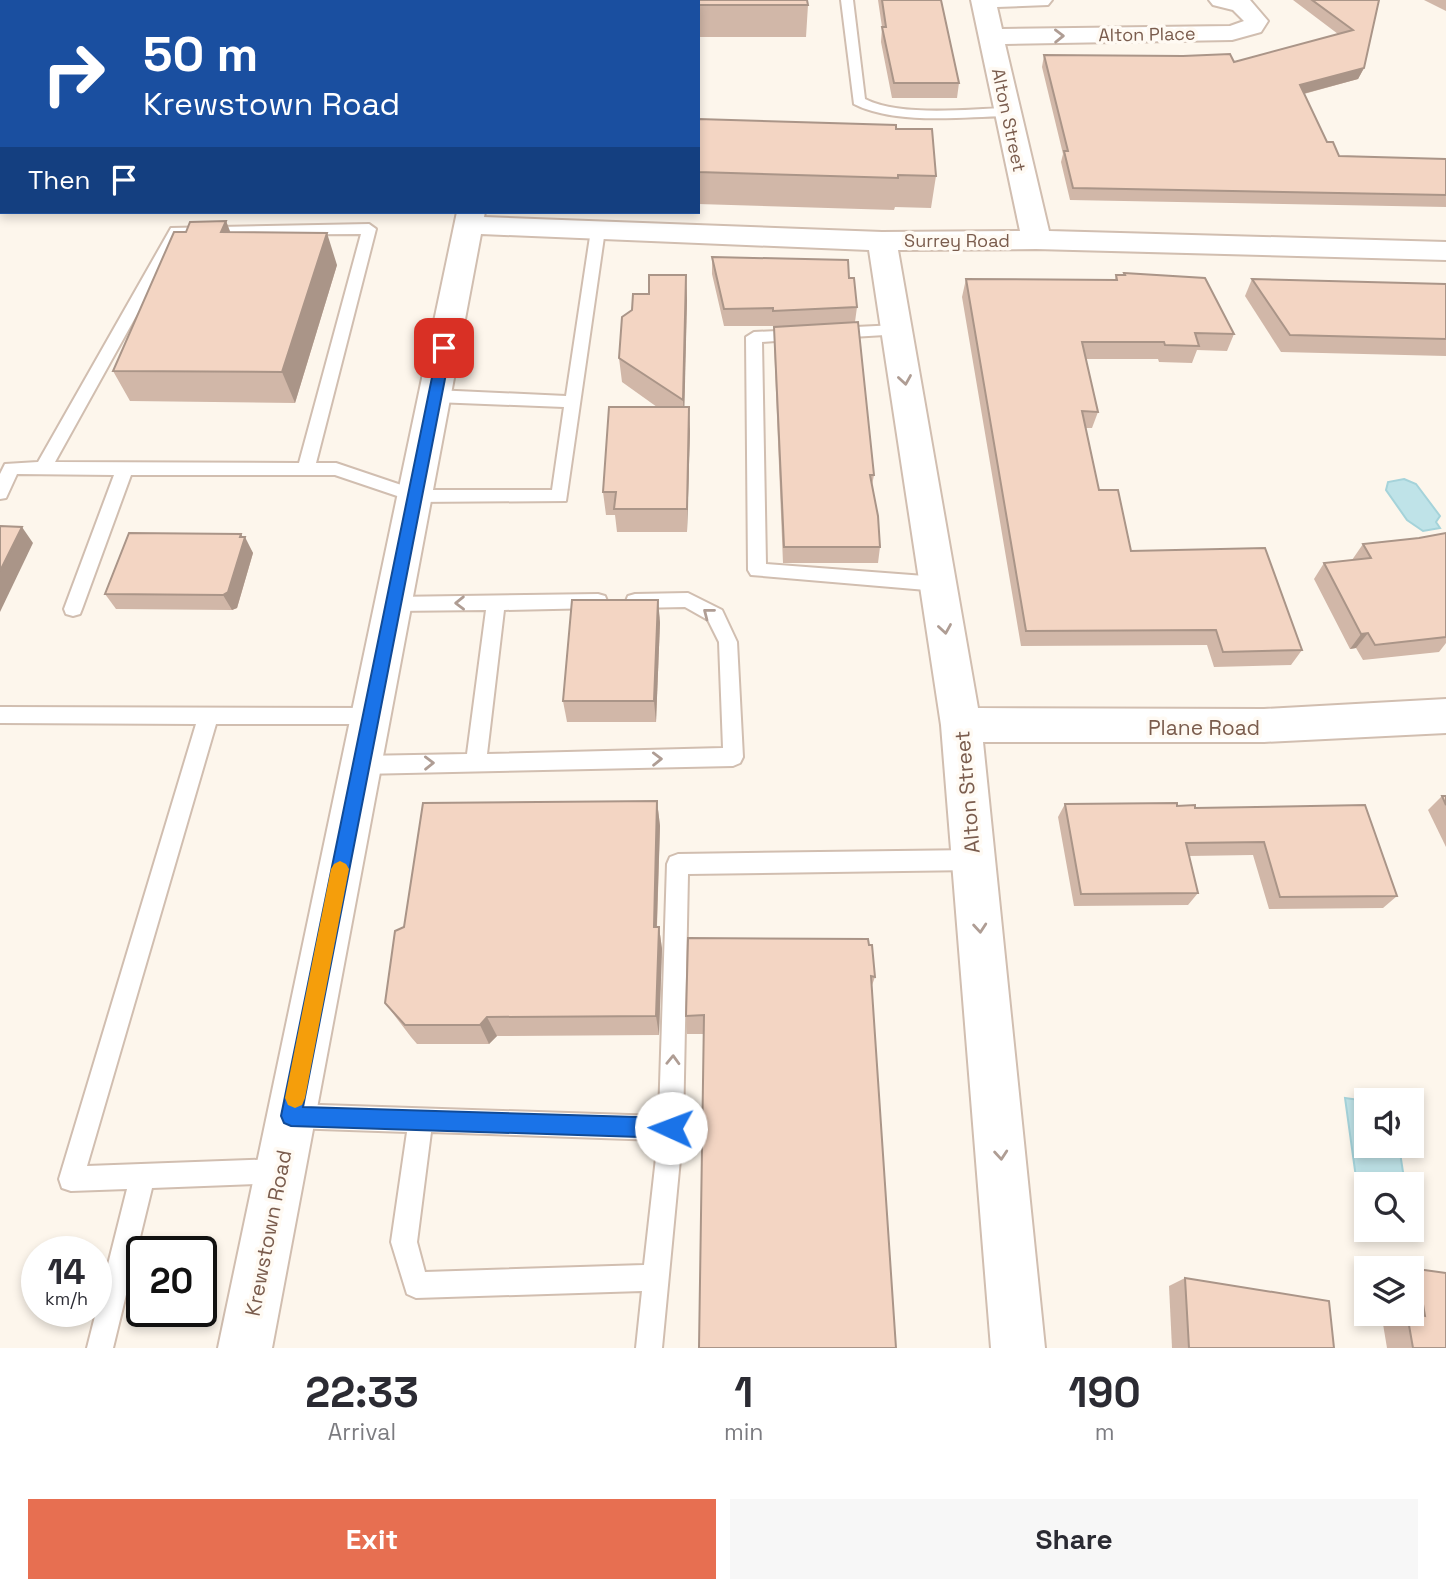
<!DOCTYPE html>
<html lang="en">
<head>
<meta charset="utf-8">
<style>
  body { margin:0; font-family:"Space Grotesk",sans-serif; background:#f7f7f7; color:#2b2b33; height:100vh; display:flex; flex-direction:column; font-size:26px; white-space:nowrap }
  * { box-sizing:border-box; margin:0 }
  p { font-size:23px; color:#7c7c81 }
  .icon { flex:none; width:38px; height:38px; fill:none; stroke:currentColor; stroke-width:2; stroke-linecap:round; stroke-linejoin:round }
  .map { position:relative; height:1348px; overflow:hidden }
  .sheet { display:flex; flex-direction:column; background:#fff; flex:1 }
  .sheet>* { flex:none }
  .guide { position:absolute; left:0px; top:0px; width:700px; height:214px; box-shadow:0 4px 10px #0003; background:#1a4fa0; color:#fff; overflow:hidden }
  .buttons { position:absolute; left:1354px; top:1088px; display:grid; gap:14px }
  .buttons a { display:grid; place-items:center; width:70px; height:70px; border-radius:0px; background:#fff; box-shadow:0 4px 10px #0003; font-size:35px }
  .speed { position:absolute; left:21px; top:1236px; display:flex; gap:14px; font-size:35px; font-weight:700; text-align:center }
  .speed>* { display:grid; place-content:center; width:91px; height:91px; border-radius:50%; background:#fff; box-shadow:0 4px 10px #0003; line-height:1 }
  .speed small { font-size:18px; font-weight:400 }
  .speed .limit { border:4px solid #111; border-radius:10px; background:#fff; color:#111 }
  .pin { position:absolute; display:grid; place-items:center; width:60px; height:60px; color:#fff; margin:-30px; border-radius:14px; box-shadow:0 4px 10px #0006 }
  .me { position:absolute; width:77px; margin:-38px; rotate:272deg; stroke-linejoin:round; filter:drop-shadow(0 0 5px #0008) }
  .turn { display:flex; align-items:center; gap:24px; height:147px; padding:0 28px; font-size:32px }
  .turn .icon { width:91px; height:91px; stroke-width:2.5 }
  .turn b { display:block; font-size:49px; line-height:60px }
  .then { display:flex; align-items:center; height:66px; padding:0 28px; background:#0003; gap:14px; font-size:26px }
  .eta { display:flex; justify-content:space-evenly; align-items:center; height:119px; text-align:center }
  .eta b { font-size:42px; font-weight:700; line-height:49px }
  .primary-button { display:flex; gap:14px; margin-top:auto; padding:14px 28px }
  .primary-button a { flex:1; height:80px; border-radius:0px; background:#e76f51; color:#fff; font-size:28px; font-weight:700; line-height:80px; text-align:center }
  .primary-button a+a { background:#f7f7f7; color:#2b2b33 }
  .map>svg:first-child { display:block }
  .water { fill:#bfe3e8; stroke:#a5d3da; stroke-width:2 }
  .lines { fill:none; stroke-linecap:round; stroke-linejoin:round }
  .service-casing { stroke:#d1beb0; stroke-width:4 }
  .minor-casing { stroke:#d1beb0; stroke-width:4 }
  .service { fill:#fff; fill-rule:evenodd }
  .minor { fill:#fff; fill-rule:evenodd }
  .wall { fill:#d1b7a8 }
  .shaded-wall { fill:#aa9588 }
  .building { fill:#f3d5c3; stroke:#aa9588; stroke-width:2 }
  .oneway { stroke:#af9d94 }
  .route { fill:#1a73e8; stroke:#114b97; stroke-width:2 }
  .slow { fill:#f59e0b }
  .labels { text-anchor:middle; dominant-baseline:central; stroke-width:7; stroke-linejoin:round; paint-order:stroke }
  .far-street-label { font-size:18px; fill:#7a5c4d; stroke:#fffaf3 }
  .street-label { font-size:21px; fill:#7a5c4d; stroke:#fffaf3 }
</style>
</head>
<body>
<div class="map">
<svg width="1446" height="1348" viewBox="0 0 1446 1348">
  <rect width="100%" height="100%" fill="#fdf6ec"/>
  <g class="water">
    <polygon points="1404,479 1416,484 1440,516 1436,522 1440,528 1423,531 1407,520 1386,490 1388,482"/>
    <polygon points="1345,1098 1367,1101 1367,1146 1399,1146 1405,1185 1357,1185"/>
  </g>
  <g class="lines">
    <g class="service-casing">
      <g id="service">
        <path d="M841 0H853L865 99C900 117 968 109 1007 108L1014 112 1007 116C962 117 895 125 854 104Z"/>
        <path d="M369 224 376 229 316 463H336L416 490H552L564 407 435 402 427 396 435 390 566 396 591 230 598 225 603 227 605 230 566 501 415 502 335 475H131L82 609 80 614 73 616 66 614 64 609 114 475 17 474 6 498 0 499V474L5 464 38 462 171 228ZM361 234 299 463 55 462 181 235Z"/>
        <polygon points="897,325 902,326 905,330 902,334 835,338 827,333 835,328"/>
        <polygon points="798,330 806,335 804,339 762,342 766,564 938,577 944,579 947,584 944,589 938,591 751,575 748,570 746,337 754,332"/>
        <polygon points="688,593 722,610 737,642 743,757 740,763 733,766 361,774 354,771 351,765 354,759 361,756 467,754 486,610 393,611 386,609 384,604 386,599 393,597 598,594 605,596 607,601 605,606 598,608 504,610 487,754 723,748 719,642 708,620 685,607 635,608 628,606 626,601 628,596 635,594"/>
        <polygon points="0,707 371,708 378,710 381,716 378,722 371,724 216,724 87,1166 279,1159 288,1162 291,1171 288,1180 279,1183 152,1188 113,1348 87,1348 127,1189 71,1191 62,1188 59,1179 196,724 0,723"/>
        <path d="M974 850 982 853 985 860 982 867 974 870 688 874 683 1128 662 1348H636L642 1291 416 1298 407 1294 391 1242 407 1132 291 1128 283 1124 279 1116 283 1108 291 1104 659 1116 667 864 670 857 678 854ZM431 1132 658 1140 644 1265 425 1272 417 1242Z"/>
      </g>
    </g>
    <g class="minor-casing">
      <g id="minor">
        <rect x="500" y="0" width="24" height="2"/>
        <polygon points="971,0 1052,0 1048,5 997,7 1002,29 1230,26 1244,21 1233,10 1213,5 1209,0 1250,0 1268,21 1261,32 1232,40 1005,44 1049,231 1446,242 1446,260 1036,249 898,250 978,708 1264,709 1446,699 1446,733 1264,742 983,742 1045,1348 991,1348 941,725 869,250 481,234 272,1348 218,1348 457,212 485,212 484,217 882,232 1020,231"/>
      </g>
    </g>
    <use href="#service" class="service"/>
    <use href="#minor" class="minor"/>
  </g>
  <g class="wall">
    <polygon points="188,0 410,0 410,2 189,2"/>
    <polygon points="878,0 941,0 959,83 957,98 892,98 881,42 882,27"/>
    <polygon points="1293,0 1379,0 1364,68 1358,79 1304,94 1327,142 1339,156 1446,159 1446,207 1070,200 1061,162 1063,154 1042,67 1044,55 1234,62 1338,34"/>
    <polygon points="1424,0 1446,0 1446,11"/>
    <polygon points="698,2 808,5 806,37 698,37"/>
    <polygon points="698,119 896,129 936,176 931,208 895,207 894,210 698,204"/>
    <polygon points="226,221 230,232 337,265 295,403 130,401 113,371 186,232"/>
    <polygon points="712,257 849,278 857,307 855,322 874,475 872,485 880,547 878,563 783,563 774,344 774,328 773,328 773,326 724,326 712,274"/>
    <polygon points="1124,273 1234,334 1227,351 1197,350 1192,363 1159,362 1158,359 1086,359 1098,412 1092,428 1086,428 1099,490 1131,551 1302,650 1291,665 1214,667 1207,645 1021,646 962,297 966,279 1115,280 1116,275 1123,275"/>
    <polygon points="686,275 687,300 684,407 690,431 687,532 617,532 615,515 606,515 603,492 657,407 622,382 619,358 632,310 649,294"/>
    <polygon points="1252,279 1446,284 1446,356 1281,352 1245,296"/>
    <polygon points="1446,533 1446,643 1439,652 1363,660 1356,648 1350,649 1314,579 1324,563 1352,560 1363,544 1419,538"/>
    <polygon points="243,537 253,553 237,608 232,610 116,609 105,594"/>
    <polygon points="658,600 660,623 656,722 567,722 563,701"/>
    <polygon points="1442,796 1446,796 1446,847 1428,810"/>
    <polygon points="657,801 660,826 657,927 659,927 662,949 659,1035 497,1036 489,1044 417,1044 411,1037 385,1003"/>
    <polygon points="1065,804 1195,808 1397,896 1383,908 1269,909 1253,855 1189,856 1198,893 1188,905 1074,906 1058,817"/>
    <polygon points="869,945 875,977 871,988 703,1034 687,1034 686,1016"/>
    <polygon points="1417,1269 1446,1348 1387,1348 1382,1318 1398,1314 1412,1314 1412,1271"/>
    <polygon points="1185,1278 1334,1348 1172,1348 1169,1286"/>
  </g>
  <g class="shaded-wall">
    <rect x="394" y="0" width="16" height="2"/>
    <polygon points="1364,68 1358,79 1295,96 1300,85"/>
    <polygon points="226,221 238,252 221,232"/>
    <polygon points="327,233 337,265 295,403 282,372"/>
    <polygon points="686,275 687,300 684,425 683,400"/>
    <polygon points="689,407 690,431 687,532 687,509"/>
    <polygon points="22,527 33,543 0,612 0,571"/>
    <polygon points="241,534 244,540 245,537 253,553 237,608 232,610 223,595"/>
    <polygon points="658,600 660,623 656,722 654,701"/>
    <polygon points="1368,633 1356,648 1350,649 1361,634"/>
    <polygon points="657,801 660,826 656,949 654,927"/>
    <polygon points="659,927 662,949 659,1035 656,1016"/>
    <polygon points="487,1017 497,1036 489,1044 480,1025"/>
  </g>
  <g class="building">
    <rect x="248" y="0" width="146" height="2"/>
    <polygon points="587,0 807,0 808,5 698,5 698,2 586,2"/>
    <polygon points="882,0 941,0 959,83 894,83 882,27 886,27"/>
    <polygon points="1312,0 1379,0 1364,68 1300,85 1327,142 1333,142 1339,156 1446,159 1446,195 1073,188 1064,151 1068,151 1044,55 1183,56 1230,54 1234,62 1353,30"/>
    <polygon points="698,119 896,125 896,129 932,129 936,176 898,175 898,178 698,172"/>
    <polygon points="226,221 221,232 327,233 282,372 113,371 174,232 186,232 190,222"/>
    <polygon points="712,257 848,260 849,278 854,278 857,307 773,311 773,308 724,309"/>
    <polygon points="1124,273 1205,278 1234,334 1195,333 1199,346 1165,345 1164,342 1082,342 1098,412 1082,411 1099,490 1118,490 1131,551 1265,548 1302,650 1223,652 1216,630 1026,631 966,279 1117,280 1116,275 1125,275"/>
    <polygon points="649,275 686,275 683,400 619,358 622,317 632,310 633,294 649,294"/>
    <polygon points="1252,279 1446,284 1446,339 1290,335"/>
    <polygon points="858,322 874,475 870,475 878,516 880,547 784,547 774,327"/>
    <polygon points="609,407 689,407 687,509 614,509 616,492 603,492"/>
    <polygon points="0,526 22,527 0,571"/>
    <polygon points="129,533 241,534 240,537 245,537 228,592 223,595 105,594"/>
    <polygon points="1446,533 1446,637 1375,645 1368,633 1361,634 1324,563 1371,558 1363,544 1419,538"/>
    <polygon points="572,600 658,600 654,701 563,701"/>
    <polygon points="1442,796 1446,796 1446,805"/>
    <polygon points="657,801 654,927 659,927 656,1016 487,1017 480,1025 405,1025 385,1003 395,931 404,927 423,803"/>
    <polygon points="1177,803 1177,806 1195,805 1195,808 1365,805 1397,896 1280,897 1264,842 1186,843 1198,893 1081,894 1065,804"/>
    <polygon points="688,938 868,939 869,945 872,945 875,977 871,976 896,1348 699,1348 704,1015 686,1016"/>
    <polygon points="1417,1269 1446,1273 1446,1348 1413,1348 1407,1314 1412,1314 1412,1313 1425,1316"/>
    <polygon points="1185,1278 1329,1301 1334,1348 1189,1348"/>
  </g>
  <defs><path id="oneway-chevron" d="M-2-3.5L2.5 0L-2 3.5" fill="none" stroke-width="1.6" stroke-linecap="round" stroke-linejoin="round" transform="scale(1.75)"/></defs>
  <g class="oneway">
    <use href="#oneway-chevron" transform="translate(1059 36) rotate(-1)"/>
    <use href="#oneway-chevron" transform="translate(905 380) rotate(81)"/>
    <use href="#oneway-chevron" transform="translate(460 603) rotate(179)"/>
    <use href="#oneway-chevron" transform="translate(708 613) rotate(-142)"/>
    <use href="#oneway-chevron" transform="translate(945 629) rotate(81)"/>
    <use href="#oneway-chevron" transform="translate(657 759) rotate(-1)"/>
    <use href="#oneway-chevron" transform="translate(429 763) rotate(-1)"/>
    <use href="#oneway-chevron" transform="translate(980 928) rotate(85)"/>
    <use href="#oneway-chevron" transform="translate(673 1060) rotate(-88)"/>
    <use href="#oneway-chevron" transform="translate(1001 1155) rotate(85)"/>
  </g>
  <polygon class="route" points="444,343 451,348 303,1107 671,1118 678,1121 681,1128 678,1135 671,1138 291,1126 284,1123 281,1116 438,348"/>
  <polygon class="slow" points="340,861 346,864 349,869 305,1098 302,1105 295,1108 288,1105 285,1098 331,869 334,864"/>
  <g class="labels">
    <g class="far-street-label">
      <text transform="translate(1147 34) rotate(-1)">Alton Place</text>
      <text transform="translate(1009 120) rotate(78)">Alton Street</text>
      <text x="957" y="240">Surrey Road</text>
    </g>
    <g class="street-label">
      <text x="1204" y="727">Plane Road</text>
      <text transform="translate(967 792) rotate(-95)">Alton Street</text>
      <text transform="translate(268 1233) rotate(-79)">Krewstown Road</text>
    </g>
  </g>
</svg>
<div class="buttons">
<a><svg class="icon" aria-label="sound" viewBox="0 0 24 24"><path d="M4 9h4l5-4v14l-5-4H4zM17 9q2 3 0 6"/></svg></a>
<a><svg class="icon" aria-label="search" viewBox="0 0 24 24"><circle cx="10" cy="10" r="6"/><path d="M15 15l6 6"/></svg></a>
<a><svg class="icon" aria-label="layers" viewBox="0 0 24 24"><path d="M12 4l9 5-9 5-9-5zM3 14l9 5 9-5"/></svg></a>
</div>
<div class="speed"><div>14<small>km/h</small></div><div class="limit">20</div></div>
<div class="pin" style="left:444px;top:348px;background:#d93025"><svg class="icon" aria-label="arrive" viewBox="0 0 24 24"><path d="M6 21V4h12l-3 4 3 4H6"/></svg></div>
<svg class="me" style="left:671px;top:1128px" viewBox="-20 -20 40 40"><circle r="19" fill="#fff"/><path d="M0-13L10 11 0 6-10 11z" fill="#1a73e8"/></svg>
<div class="guide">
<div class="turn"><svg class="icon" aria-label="right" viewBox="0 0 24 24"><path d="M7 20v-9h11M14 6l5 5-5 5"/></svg><div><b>50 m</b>Krewstown Road</div></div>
<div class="then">Then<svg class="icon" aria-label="arrive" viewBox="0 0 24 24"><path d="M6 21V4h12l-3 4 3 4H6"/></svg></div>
</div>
</div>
<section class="sheet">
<div class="eta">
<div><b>22:33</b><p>Arrival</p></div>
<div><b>1</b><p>min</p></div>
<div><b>190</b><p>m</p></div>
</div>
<div class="primary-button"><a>Exit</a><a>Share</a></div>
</section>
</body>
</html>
